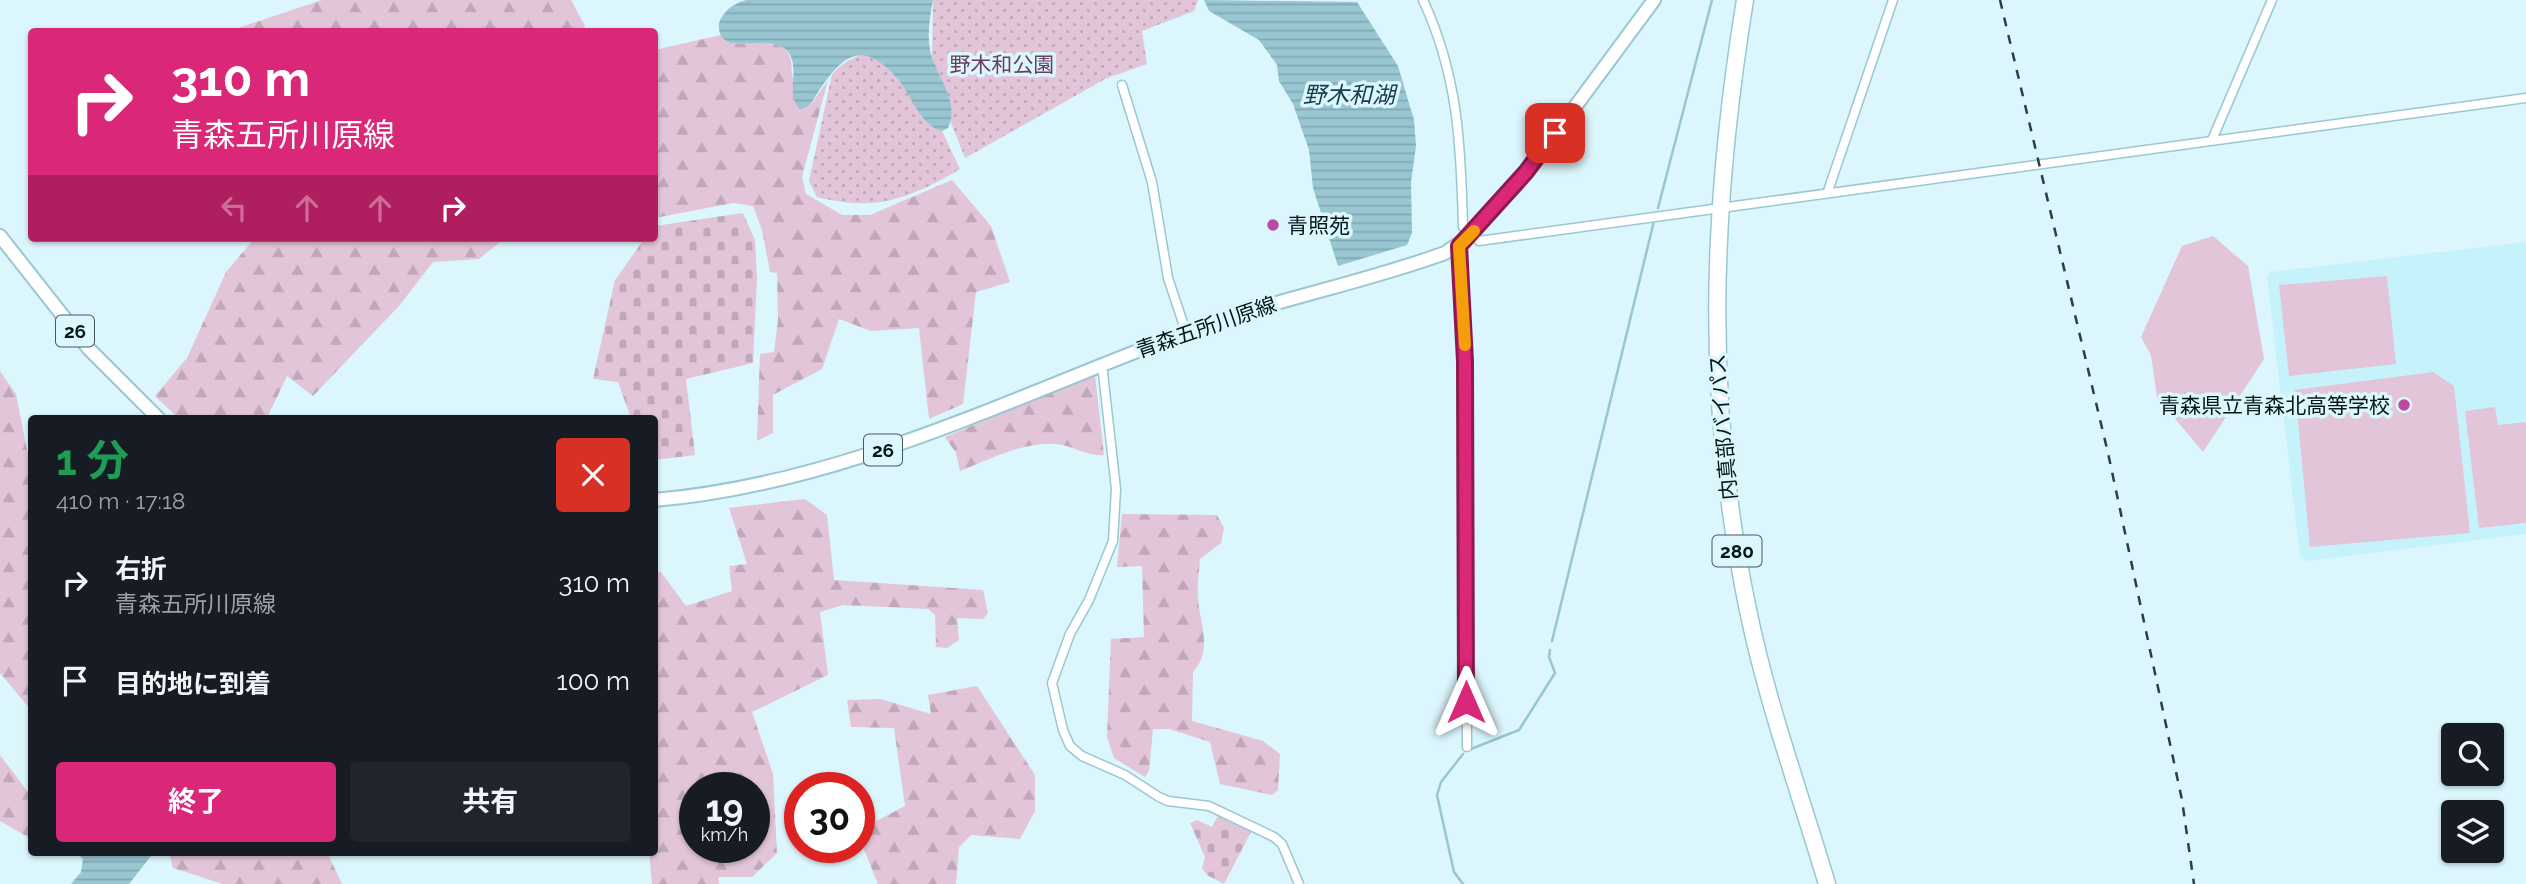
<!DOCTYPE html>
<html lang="ja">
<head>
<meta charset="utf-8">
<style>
  body { margin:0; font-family:Raleway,"Noto Sans JP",sans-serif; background:#20242c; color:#f1f3f6; height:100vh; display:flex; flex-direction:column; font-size:26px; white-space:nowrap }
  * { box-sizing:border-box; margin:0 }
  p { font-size:23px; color:#9ea1a6 }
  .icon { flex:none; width:38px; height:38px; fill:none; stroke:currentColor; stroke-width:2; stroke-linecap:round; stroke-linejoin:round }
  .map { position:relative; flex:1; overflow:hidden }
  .sheet { position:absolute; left:28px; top:415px; width:630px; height:441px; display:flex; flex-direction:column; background:#171b24; border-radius:7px; box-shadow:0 2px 5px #0004 }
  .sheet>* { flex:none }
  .banner { position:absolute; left:28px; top:28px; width:630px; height:214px; border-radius:7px; box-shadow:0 2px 5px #0004; background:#db2777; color:#fff; overflow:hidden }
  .fabs { position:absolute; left:2441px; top:723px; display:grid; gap:14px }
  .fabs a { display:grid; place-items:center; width:63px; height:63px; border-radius:7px; background:#171b24; box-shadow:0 2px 5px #0004; font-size:35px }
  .speed { position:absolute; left:679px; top:772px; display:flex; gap:14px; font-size:35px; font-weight:700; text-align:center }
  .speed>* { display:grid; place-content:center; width:91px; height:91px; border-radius:50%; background:#171b24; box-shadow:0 2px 5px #0004; line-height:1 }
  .speed small { font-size:18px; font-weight:400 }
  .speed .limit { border:10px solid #d22; background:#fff; color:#111 }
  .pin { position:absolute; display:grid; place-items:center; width:60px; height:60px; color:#fff; margin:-30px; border-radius:14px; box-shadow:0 4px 10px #0006 }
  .me { position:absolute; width:77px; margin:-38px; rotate:0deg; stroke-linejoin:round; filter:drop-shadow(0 0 5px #0008) }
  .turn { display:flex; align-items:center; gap:24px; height:147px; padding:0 28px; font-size:32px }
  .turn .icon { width:91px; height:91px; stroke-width:2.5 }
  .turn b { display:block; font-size:49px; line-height:60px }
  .lanes { display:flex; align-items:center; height:66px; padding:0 28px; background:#0003; justify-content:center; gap:35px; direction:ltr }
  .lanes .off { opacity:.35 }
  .round { display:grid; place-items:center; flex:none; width:74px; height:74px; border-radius:7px; background:#20242c }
  .overview { display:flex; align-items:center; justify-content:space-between; height:119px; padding:0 28px }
  h1 { font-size:42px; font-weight:700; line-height:52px; color:#1e9e55 }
  .primary-button { display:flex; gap:14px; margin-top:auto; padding:14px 28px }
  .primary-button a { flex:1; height:80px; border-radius:7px; background:#db2777; color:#fff; font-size:28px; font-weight:700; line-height:80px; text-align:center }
  .primary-button a+a { background:#20242c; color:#f1f3f6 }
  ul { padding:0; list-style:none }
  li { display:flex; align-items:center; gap:21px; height:98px; padding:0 28px }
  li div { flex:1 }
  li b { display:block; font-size:26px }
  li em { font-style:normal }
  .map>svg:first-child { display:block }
  .built { fill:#c6f2fc }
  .forest { fill:url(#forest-firs); fill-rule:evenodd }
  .cemetery { fill:url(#cemetery-stones) }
  .park { fill:url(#park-dots) }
  .garden { fill:#e2c5d9 }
  .water { fill:url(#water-rules) }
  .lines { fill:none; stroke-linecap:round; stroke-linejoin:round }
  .stream { stroke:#98c6d1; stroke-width:2.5 }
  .street-casing { stroke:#9ac7d1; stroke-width:11 }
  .primary-casing { stroke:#9ac7d1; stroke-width:16 }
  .highway-casing { stroke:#9ac7d1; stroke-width:19 }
  .street { stroke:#fff; stroke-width:8 }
  .primary { stroke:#fff; stroke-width:12 }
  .highway { stroke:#fff; stroke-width:16 }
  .rail { stroke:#2b3e42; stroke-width:2.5; stroke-dasharray:9 9; stroke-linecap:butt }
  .route-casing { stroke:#8e194d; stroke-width:18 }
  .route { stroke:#db2777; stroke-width:12 }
  .slow { stroke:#f59e0b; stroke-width:12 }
  .poi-dot { fill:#bc49a2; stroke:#dbf6fc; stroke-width:2.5 }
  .labels { text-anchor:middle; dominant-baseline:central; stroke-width:7; stroke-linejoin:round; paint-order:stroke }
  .shield { fill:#dbf6fc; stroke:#45595d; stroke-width:2 }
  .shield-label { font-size:19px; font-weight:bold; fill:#051619 }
  .park-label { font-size:21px; fill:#6b3d5f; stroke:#dbf6fc }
  .poi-label { font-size:21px; fill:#051619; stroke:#dbf6fc; text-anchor:start }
  .street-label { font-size:21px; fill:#051619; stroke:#dbf6fc }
  .water-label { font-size:23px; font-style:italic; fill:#164049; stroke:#dbf6fc }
</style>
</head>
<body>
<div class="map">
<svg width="2526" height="884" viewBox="0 0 2526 884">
  <defs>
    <pattern id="forest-firs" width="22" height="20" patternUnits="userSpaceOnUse" patternTransform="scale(1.75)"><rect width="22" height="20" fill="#e2c5d9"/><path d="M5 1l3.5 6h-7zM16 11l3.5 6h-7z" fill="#c0a8ba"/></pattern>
    <pattern id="cemetery-stones" width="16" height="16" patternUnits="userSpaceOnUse" patternTransform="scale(1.75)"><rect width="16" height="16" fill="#e2c5d9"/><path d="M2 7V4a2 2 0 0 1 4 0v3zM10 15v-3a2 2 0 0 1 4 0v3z" fill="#c0a8ba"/></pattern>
    <pattern id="park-dots" width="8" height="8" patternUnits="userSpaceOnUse" patternTransform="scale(1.75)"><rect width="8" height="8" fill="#e2c5d9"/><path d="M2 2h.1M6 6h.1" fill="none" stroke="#c0a8ba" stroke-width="1.8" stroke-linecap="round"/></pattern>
    <pattern id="water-rules" width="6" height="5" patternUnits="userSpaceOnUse" patternTransform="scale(1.75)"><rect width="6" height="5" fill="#98c6d1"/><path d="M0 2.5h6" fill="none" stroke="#82a9b3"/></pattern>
  </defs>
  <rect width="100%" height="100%" fill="#dbf6fc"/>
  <polygon class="built" points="2526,242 2526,534 2306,561 2300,556 2267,277 2271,272"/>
  <g class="forest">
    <polygon points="322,0 571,0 585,26 583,32 229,31"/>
    <path d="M721 35C733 53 764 36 782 47 796 57 789 69 794 82 797 89 807 97 812 103L828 80 802 177 806 194 842 215H870L952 180 991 226 1010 282 976 292 963 404 929 419 919 328 871 331 839 319 822 369 773 395V433L757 441 760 354 774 352 778 319 777 273 770 272 762 230 753 206 733 203 655 218V50Z"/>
    <polygon points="255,238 505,238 479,259 433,262 399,306 313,396 287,376 267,418 178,418 155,396 187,358 226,272"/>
    <polygon points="0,371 16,394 31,470 31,710 0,673"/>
    <path d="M1095 375 1104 455C1087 457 1073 445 1056 444 1025 441 988 460 960 471L956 453 945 437Z"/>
    <path d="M805 499 827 515 834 580 983 590 988 613 983 619 957 618 959 640 947 648 936 647 935 615 928 609 843 605 820 612 828 675 752 712 773 774 777 853 752 877H718L719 884H652L649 852H654L655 573 661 572 686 606 732 591 729 566 747 564 729 508ZM695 788H754V847H695Z"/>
    <path d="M1122 514 1217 515 1224 528 1221 543 1200 559C1199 572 1197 586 1198 598 1200 625 1213 650 1193 672L1192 721 1263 741 1280 754 1278 790 1272 795 1220 784 1210 742 1169 729H1153L1149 771 1145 777 1114 758 1107 737 1111 639 1144 637 1142 566 1117 567Z"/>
    <polygon points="977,686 1035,775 1035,811 1020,839 971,835 959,847 956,884 878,884 859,837 859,830 905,806 894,728 851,727 847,700 880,699 931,714 928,695"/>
    <polygon points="0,755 31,796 31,839 0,821"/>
    <polygon points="169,852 327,852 342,884 223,884 173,868"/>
  </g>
  <g class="cemetery">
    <polygon points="743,213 755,240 757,277 753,363 686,379 695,455 655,460 654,418 631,418 618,382 593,379 615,280 645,238 654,238 655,226"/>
    <polygon points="1219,814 1252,830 1224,884 1207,875 1202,868 1205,857 1190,823 1197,820 1212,827"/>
  </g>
  <g class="park">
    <polygon points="933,0 1198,0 1194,11 1142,31 1147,64 1107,78 965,158 951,123 932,56"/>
    <path d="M882 49 906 90 942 131 960 169C909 199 876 212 817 197L809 181 832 74C846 59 862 53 882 49Z"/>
  </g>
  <g class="garden">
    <polygon points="2213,236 2248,266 2264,359 2203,452 2157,397 2151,355 2141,337 2182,246"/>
    <polygon points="2387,276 2396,364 2289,376 2279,285"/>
    <polygon points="2433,372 2454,386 2470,533 2310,547 2295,390"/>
    <polygon points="2495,407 2498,425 2526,422 2526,523 2479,528 2465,411"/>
  </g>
  <g class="water">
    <path d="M746 0H933C930 16 927 33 930 50 935 75 961 102 948 128L942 131C919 125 912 95 897 78 863 40 844 53 818 92 813 100 810 108 800 109 785 96 800 70 789 53 773 30 723 59 719 29 718 23 720 19 724 14 730 6 737 3 746 0Z"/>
    <polygon points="1204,0 1357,2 1398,66 1414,120 1416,146 1411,182 1412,233 1407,245 1338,266 1313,188 1309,150 1293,104 1279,81 1277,65 1259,40 1209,11"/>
    <polygon points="76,852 154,852 129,884 71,884 81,872 83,859"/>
  </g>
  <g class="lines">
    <g class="stream">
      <polyline points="1658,208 1712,0"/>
      <polyline points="1552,641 1654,221"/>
      <polyline points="1471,749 1519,730 1555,673 1549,657 1550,650"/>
      <polyline points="1463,754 1441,782 1437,795 1454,872 1463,884"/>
    </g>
    <g class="street-casing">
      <g id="street">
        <path d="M1423 0C1458 75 1461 145 1463 227L1479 241 2526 98"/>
        <polyline points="1122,85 1152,182 1168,278 1186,332"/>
        <polyline points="2212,140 2272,0"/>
        <polyline points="1828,191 1893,0"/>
        <polyline points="1459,246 1465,361 1467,747"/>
        <polyline points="1102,364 1116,489 1113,541 1089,600 1070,634 1052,683 1063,730 1070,746 1082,756 1125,775 1159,797 1168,801 1209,806 1274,837 1282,844 1299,884"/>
      </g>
    </g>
    <g class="primary-casing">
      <g id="primary">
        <polyline points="0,236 89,349 158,418"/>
        <path d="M654 500C843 484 1012 397 1187 332 1271 300 1360 284 1445 253L1471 235 1538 157 1654 0"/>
      </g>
    </g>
    <g class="highway-casing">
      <path id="highway" d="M1745 0C1711 210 1704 400 1748 610 1767 703 1800 793 1827 884"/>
    </g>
    <use href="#street" class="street"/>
    <use href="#primary" class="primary"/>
    <use href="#highway" class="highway"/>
    <polyline class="rail" points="2000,0 2108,453 2182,800 2194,884"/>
  </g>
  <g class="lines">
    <g class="route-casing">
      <polyline id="route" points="1466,702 1465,361 1459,246 1526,172 1555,133"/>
    </g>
    <use href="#route" class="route"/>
    <polyline class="slow" points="1465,345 1459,246 1474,231"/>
  </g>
  <g class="poi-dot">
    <circle cx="1273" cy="225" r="7"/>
    <circle cx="2404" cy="405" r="7"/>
  </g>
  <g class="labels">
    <g class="shield">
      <rect x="56" y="315.5" width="38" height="31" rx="5"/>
      <rect x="864" y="434.5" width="38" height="31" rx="5"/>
      <rect x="1712.5" y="535.5" width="49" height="31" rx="5"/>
    </g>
    <g class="shield-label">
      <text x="75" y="331">26</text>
      <text x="883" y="450">26</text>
      <text x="1737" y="551">280</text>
    </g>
    <g class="park-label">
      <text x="1002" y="64">野木和公園</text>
    </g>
    <g class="poi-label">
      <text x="1287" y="225">青照苑</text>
      <text x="2390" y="405" text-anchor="end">青森県立青森北高等学校</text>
    </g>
    <g class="street-label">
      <text transform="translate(1206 327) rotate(-19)">青森五所川原線</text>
      <text transform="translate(1723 427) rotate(-95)">内真部バイパス</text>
    </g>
    <g class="water-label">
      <text x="1349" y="94">野木和湖</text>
    </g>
  </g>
</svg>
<div class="fabs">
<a><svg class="icon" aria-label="search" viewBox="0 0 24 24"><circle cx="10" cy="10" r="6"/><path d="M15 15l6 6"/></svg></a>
<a><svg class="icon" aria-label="layers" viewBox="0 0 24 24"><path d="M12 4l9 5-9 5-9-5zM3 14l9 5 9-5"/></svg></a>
</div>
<div class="speed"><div>19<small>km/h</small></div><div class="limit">30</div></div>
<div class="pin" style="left:1555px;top:133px;background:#d93025"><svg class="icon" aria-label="arrive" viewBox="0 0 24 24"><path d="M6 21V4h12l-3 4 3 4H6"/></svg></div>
<svg class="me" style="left:1466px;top:702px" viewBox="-20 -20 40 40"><path d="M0-17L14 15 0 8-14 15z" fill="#db2777" stroke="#fff" stroke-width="4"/></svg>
<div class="banner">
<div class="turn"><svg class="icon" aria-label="right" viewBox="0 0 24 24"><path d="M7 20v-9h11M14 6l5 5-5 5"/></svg><div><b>310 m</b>青森五所川原線</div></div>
<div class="lanes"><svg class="icon off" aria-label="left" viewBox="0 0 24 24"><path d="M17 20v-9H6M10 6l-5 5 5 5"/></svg><svg class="icon off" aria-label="ahead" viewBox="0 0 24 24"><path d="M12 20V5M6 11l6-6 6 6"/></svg><svg class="icon off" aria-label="ahead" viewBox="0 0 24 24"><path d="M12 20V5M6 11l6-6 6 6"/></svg><svg class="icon" aria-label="right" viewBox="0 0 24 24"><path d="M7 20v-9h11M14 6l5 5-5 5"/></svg></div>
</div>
<section class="sheet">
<div class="overview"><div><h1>1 分</h1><p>410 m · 17:18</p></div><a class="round" style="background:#d93025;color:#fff"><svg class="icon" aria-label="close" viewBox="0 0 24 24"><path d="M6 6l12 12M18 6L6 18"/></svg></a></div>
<ul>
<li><svg class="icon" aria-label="right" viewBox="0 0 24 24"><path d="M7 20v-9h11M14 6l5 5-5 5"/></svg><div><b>右折</b><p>青森五所川原線</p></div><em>310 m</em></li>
<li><svg class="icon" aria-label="arrive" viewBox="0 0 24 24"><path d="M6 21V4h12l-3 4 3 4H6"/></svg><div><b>目的地に到着</b></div><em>100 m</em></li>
</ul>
<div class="primary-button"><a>終了</a><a>共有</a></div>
</section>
</div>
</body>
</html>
